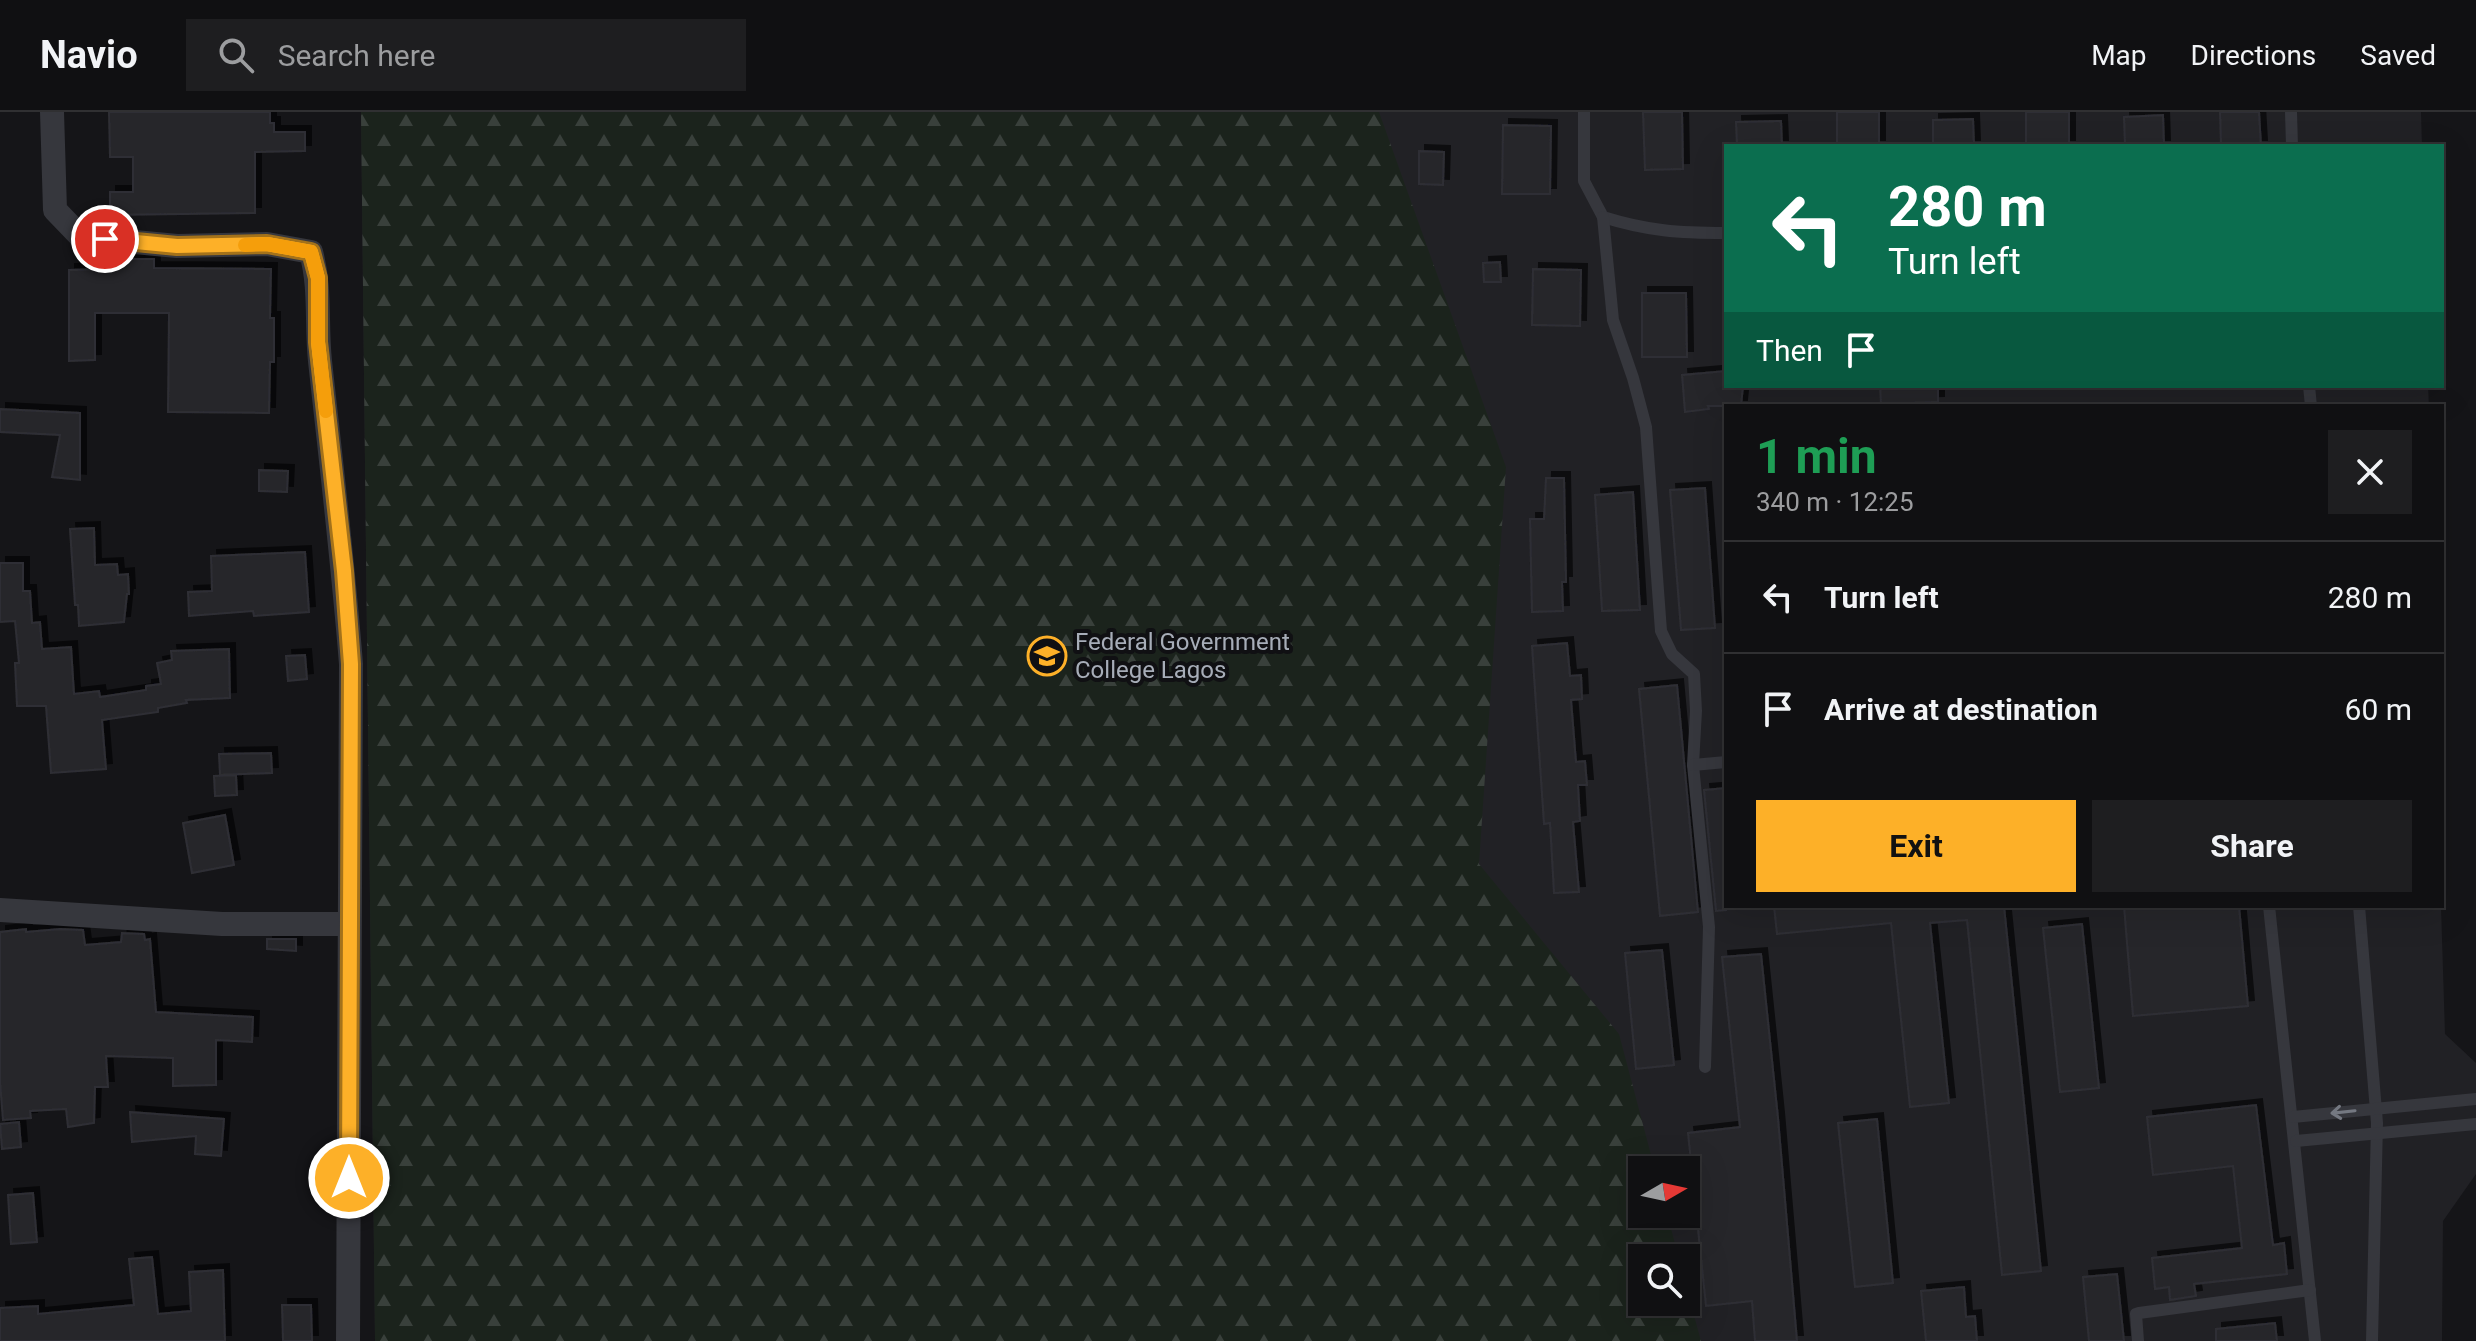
<!DOCTYPE html>
<html lang="en">
<head>
<meta charset="utf-8">
<style>
  body { margin:0; font-family:Roboto,sans-serif; background:#1e1e20; color:#f1f3f6; height:100vh; display:flex; flex-direction:column; font-size:30px; white-space:nowrap }
  * { box-sizing:border-box; margin:0 }
  p { font-size:26px; color:#9c9d9f }
  .icon { flex:none; width:44px; height:44px; fill:none; stroke:currentColor; stroke-width:2; stroke-linecap:round; stroke-linejoin:round }
  .map { position:relative; flex:1; overflow:hidden }
  .details { position:absolute; left:1724px; top:292px; width:720px; height:504px; display:flex; flex-direction:column; background:#101012; border-radius:0px; box-shadow:0 8px 32px #0002,0 0 0 2px #303032 }
  .details>* { flex:none }
  .top-card { position:absolute; left:1724px; top:32px; width:720px; height:244px; border-radius:0px; box-shadow:0 8px 32px #0002,0 0 0 2px #303032; background:#0b6e4f; color:#fff; overflow:hidden }
  .needle { width:52px; rotate:81deg }
  .fabs { position:absolute; left:1628px; top:1044px; display:grid; gap:16px }
  .fabs a { display:grid; place-items:center; width:72px; height:72px; border-radius:0px; background:#101012; box-shadow:0 8px 32px #0002,0 0 0 2px #303032; font-size:40px }
  .pin { position:absolute; display:grid; place-items:center; width:68px; height:68px; color:#fff; margin:-34px; border:4px solid #fff; border-radius:50%; box-shadow:0 2px 8px #0007 }
  .me { position:absolute; width:88px; margin:-44px; rotate:0deg; stroke-linejoin:round; filter:drop-shadow(0 0 6px #0008) }
  .turn { display:flex; align-items:center; gap:28px; height:168px; padding:0 32px; font-size:36px }
  .turn .icon { width:104px; height:104px; stroke-width:2.5 }
  .turn b { display:block; font-size:56px; line-height:68px }
  .then { display:flex; align-items:center; height:76px; padding:0 32px; background:#0003; gap:16px; font-size:30px }
  .round { display:grid; place-items:center; flex:none; width:84px; height:84px; border-radius:0px; background:#1e1e20 }
  .head { display:flex; align-items:center; justify-content:space-between; height:136px; padding:0 32px }
  h1 { font-size:48px; font-weight:700; line-height:60px; color:#1e9e55 }
  .primary-button { display:flex; gap:16px; margin-top:auto; padding:16px 32px }
  .primary-button a { flex:1; height:92px; border-radius:0px; background:#fdb028; color:#111; font-size:32px; font-weight:700; line-height:92px; text-align:center }
  .primary-button a+a { background:#1e1e20; color:#f1f3f6 }
  ul { padding:0; list-style:none }
  li { display:flex; align-items:center; gap:24px; height:112px; padding:0 32px; border-top:2px solid #303032 }
  li div { flex:1 }
  li b { display:block; font-size:30px }
  li em { font-style:normal }
  header { display:flex; align-items:center; gap:48px; box-sizing:border-box; height:112px; padding:0 40px; background:#101012; border-bottom:2px solid #303032 }
  header strong { font-size:38px }
  nav { display:flex; gap:44px; margin-inline-start:auto; font-size:28px }
  .search { width:560px; height:72px; background:#1e1e20; display:flex; align-items:center; gap:20px; box-sizing:border-box; padding:0 28px; border-radius:0px; color:#9c9d9f; font-size:30px }
  .map>svg:first-child { display:block }
  .built { fill:#212125; fill-rule:evenodd }
  .forest { fill:url(#forest-firs) }
  .building { fill:#28282c; stroke:#2f2f34; stroke-width:2; filter:url(#shadow) }
  .lines { fill:none; stroke-linecap:round; stroke-linejoin:round }
  .lane { stroke:#36373d; stroke-width:12 }
  .street { stroke:#36373d; stroke-width:24 }
  .oneway { stroke:#747881 }
  .route-casing { stroke:#a4721a; stroke-width:20 }
  .route { stroke:#fdb028; stroke-width:14 }
  .slow { stroke:#f59e0b; stroke-width:14 }
  .labels { text-anchor:middle; dominant-baseline:central; stroke-width:8; stroke-linejoin:round; paint-order:stroke }
  .poi-label { font-size:24px; fill:#a7adb8; stroke:#101013; text-anchor:start }
</style>
</head>
<body>
<header>
<strong>Navio</strong>
<div class="search"><svg class="icon" aria-label="search" viewBox="0 0 24 24"><circle cx="10" cy="10" r="6"/><path d="M15 15l6 6"/></svg>Search here</div>
<nav><a>Map</a><a>Directions</a><a>Saved</a></nav>
</header>
<div class="map">
<svg width="2476" height="1229" viewBox="0 0 2476 1229">
  <defs>
    <pattern id="forest-firs" width="22" height="20" patternUnits="userSpaceOnUse" patternTransform="scale(2)"><rect width="22" height="20" fill="#1b231c"/><path d="M5 1l3.5 6h-7zM16 11l3.5 6h-7z" fill="#39403b"/></pattern>
    <filter id="shadow"><feDropShadow dx="6" dy="-6" stdDeviation="0" flood-color="#0009"/></filter>
  </defs>
  <rect width="100%" height="100%" fill="#151518"/>
  <path class="built" d="M361 0H2421L2422 34H1726V274H2428L2429 294H1726V794H2441L2445 922 2476 951V1062L2443 1109 2442 1229H375ZM1642 1058H1686V1102H1642ZM1642 1146H1686V1190H1642Z"/>
  <polygon class="forest" points="361,0 1379,0 1506,355 1479,752 1619,922 1655,1058 1642,1058 1642,1102 1667,1102 1679,1146 1642,1146 1642,1190 1686,1190 1686,1174 1701,1229 375,1229"/>
  <g class="building">
    <polygon points="109,0 270,0 270,11 274,11 274,20 305,20 305,39 255,40 255,101 110,103 110,80 133,80 133,45 110,45"/>
    <polygon points="1643,0 1682,0 1683,57 1645,58"/>
    <rect x="1837" y="0" width="42" height="34"/>
    <rect x="2026" y="0" width="43" height="34"/>
    <polygon points="2220,0 2259,0 2261,34 2221,34"/>
    <polygon points="2163,3 2164,34 2125,34 2124,5"/>
    <polygon points="1973,7 1974,34 1933,34 1933,8"/>
    <polygon points="1781,9 1782,34 1737,34 1736,10"/>
    <polygon points="1503,13 1551,14 1550,82 1502,82"/>
    <polygon points="1419,39 1444,40 1443,73 1419,72"/>
    <polygon points="101,147 154,147 154,156 271,157 270,206 274,206 274,250 270,250 269,301 168,300 169,201 95,201 95,248 69,249 69,158 101,157"/>
    <polygon points="1500,150 1501,170 1484,170 1483,151"/>
    <polygon points="1533,157 1581,158 1580,214 1532,213"/>
    <polygon points="1642,181 1686,181 1687,245 1642,245"/>
    <polygon points="1726,259 1726,274 1743,274 1741,294 1708,294 1709,297 1685,300 1682,263"/>
    <polygon points="1880,274 1938,274 1938,290 1881,292"/>
    <polygon points="0,297 80,301 80,368 52,365 60,323 0,320"/>
    <polygon points="259,358 288,359 287,380 259,379"/>
    <polygon points="1546,366 1564,366 1566,470 1562,470 1563,499 1532,500 1530,407 1544,407"/>
    <polygon points="1705,376 1715,516 1681,518 1670,378"/>
    <polygon points="1633,380 1640,498 1602,499 1595,383"/>
    <polygon points="94,416 95,453 117,452 118,463 128,462 129,482 127,482 124,510 79,514 78,493 75,493 70,417"/>
    <polygon points="305,440 309,500 254,504 253,499 189,504 188,480 212,479 211,444"/>
    <polygon points="0,451 23,451 23,479 30,479 32,511 40,510 42,537 71,535 74,582 99,579 100,585 146,578 146,574 161,572 157,551 172,548 171,539 229,537 230,586 186,588 187,591 158,596 158,600 102,608 106,657 51,661 46,594 17,594 15,551 19,551 15,509 0,510"/>
    <polygon points="1567,531 1570,564 1581,563 1582,587 1571,588 1576,650 1585,649 1587,673 1578,673 1580,709 1573,710 1579,780 1554,781 1550,711 1544,712 1532,534"/>
    <polygon points="305,543 307,567 288,569 286,544"/>
    <polygon points="1677,573 1698,800 1660,804 1639,577"/>
    <polygon points="271,641 272,661 220,663 219,642"/>
    <polygon points="236,663 237,683 215,684 214,664"/>
    <polygon points="1726,676 1726,798 1716,799 1704,678"/>
    <polygon points="225,703 234,753 192,761 183,711"/>
    <polygon points="1774,794 2004,794 2041,1159 2002,1163 1967,808 1930,811 1949,991 1910,995 1891,811 1777,822"/>
    <polygon points="2124,794 2239,794 2248,894 2133,904"/>
    <polygon points="2082,812 2099,976 2060,980 2043,816"/>
    <polygon points="26,817 26,820 60,817 83,818 85,833 121,830 122,821 144,822 145,828 150,827 156,900 253,905 252,930 216,928 216,973 173,974 173,946 106,944 108,975 95,975 94,1011 68,1015 66,997 30,999 31,1006 3,1008 0,971 0,820"/>
    <polygon points="267,827 296,827 296,839 267,837"/>
    <polygon points="1662,838 1674,953 1636,957 1625,841"/>
    <polygon points="1761,842 1778,1006 1797,1229 1755,1229 1752,1189 1706,1194 1688,1021 1740,1015 1722,845"/>
    <polygon points="2256,993 2273,1133 2284,1131 2287,1162 2194,1172 2196,1184 2170,1188 2169,1175 2155,1177 2152,1146 2242,1136 2233,1054 2153,1063 2147,1005"/>
    <polygon points="130,1000 224,1007 221,1044 195,1042 196,1024 132,1030"/>
    <polygon points="1877,1007 1893,1171 1855,1175 1838,1011"/>
    <polygon points="19,1010 21,1035 2,1037 0,1012"/>
    <polygon points="33,1081 37,1130 11,1132 8,1083"/>
    <polygon points="152,1145 158,1202 191,1199 189,1160 223,1158 225,1229 0,1229 0,1196 38,1194 38,1202 134,1193 129,1147"/>
    <polygon points="2117,1162 2124,1229 2089,1229 2083,1165"/>
    <polygon points="1964,1175 1966,1205 1975,1204 1977,1229 1926,1229 1921,1179"/>
    <polygon points="282,1193 311,1193 312,1229 283,1229"/>
    <polygon points="2275,1211 2277,1229 2216,1229 2216,1217"/>
  </g>
  <g class="lines">
    <g class="lane">
      <path d="M1584 0V69L1603 105C1648 119 1679 121 1726 121"/>
      <polyline points="2291,0 2292,34"/>
      <polyline points="1603,105 1613,208 1633,266 1646,315 1661,519 1672,542 1694,562 1696,599 1693,653 1709,815 1705,955"/>
      <polyline points="2309,274 2311,294"/>
      <polyline points="1693,653 1726,650"/>
      <polyline points="2269,794 2315,1229"/>
      <polyline points="2359,794 2377,1011 2372,1229"/>
      <polyline points="2293,1005 2476,987"/>
      <polyline points="2296,1029 2476,1012"/>
      <polyline points="2138,1229 2136,1202 2139,1201 2310,1178"/>
    </g>
    <g class="street">
      <path d="M52 0 55 98 81 125 177 134 267 132 311 140C321 176 316 212 320 249 331 350 343 450 351 552L348 1229"/>
      <polyline points="0,798 222,812 349,812"/>
    </g>
  </g>
  <defs><path id="oneway-shaft" d="M-6 0H5M1.5-3L5.5 0L1.5 3" fill="none" stroke-width="1.6" stroke-linecap="round" stroke-linejoin="round" transform="scale(2)"/></defs>
  <use class="oneway" href="#oneway-shaft" transform="translate(2343 1000) rotate(174)"/>
  <g class="lines">
    <g class="route-casing">
      <polyline id="route" points="105,127 177,134 267,132 311,140 318,166 318,230 344,459 351,552 349,1066"/>
    </g>
    <use href="#route" class="route"/>
    <polyline class="slow" points="245,133 267,132 311,140 318,166 318,230 326,299"/>
  </g>
  <defs>
    <g id="school-ring" transform="scale(2)"><circle r="9.5" fill="#101013" stroke="#fdb028" stroke-width="1.5"/><path d="M0-5L7-2L0 1L-7-2ZM-4 1L0 2.5L4 1V4Q0 6-4 4Z" fill="#fdb028"/></g>
  </defs>
  <g fill-rule="evenodd">
    <use href="#school-ring" x="1047" y="544"/>
  </g>
  <g class="labels">
    <g class="poi-label">
      <text x="1075" y="530">Federal Government<tspan x="1075" dy="28">College Lagos</tspan></text>
    </g>
  </g>
</svg>
<div class="fabs">
<a><svg class="needle" viewBox="-14 -14 28 28"><path d="M0-13l5 13h-10z" fill="#e53935"/><path d="M0 13l5-13h-10z" fill="#9c9d9f"/></svg></a>
<a><svg class="icon" aria-label="search" viewBox="0 0 24 24"><circle cx="10" cy="10" r="6"/><path d="M15 15l6 6"/></svg></a>
</div>
<div class="pin" style="left:105px;top:127px;background:#d93025"><svg class="icon" aria-label="arrive" viewBox="0 0 24 24"><path d="M6 21V4h12l-3 4 3 4H6"/></svg></div>
<svg class="me" style="left:349px;top:1066px" viewBox="-20 -20 40 40"><circle r="17" fill="#fdb028" stroke="#fff" stroke-width="3"/><path d="M0-11L8 9 0 5-8 9z" fill="#fff"/></svg>
<div class="top-card">
<div class="turn"><svg class="icon" aria-label="left" viewBox="0 0 24 24"><path d="M17 20v-9H6M10 6l-5 5 5 5"/></svg><div><b>280 m</b>Turn left</div></div>
<div class="then">Then<svg class="icon" aria-label="arrive" viewBox="0 0 24 24"><path d="M6 21V4h12l-3 4 3 4H6"/></svg></div>
</div>
<section class="details">
<div class="head"><div><h1>1 min</h1><p>340 m · 12:25</p></div><a class="round"><svg class="icon" aria-label="close" viewBox="0 0 24 24"><path d="M6 6l12 12M18 6L6 18"/></svg></a></div>
<ul>
<li><svg class="icon" aria-label="left" viewBox="0 0 24 24"><path d="M17 20v-9H6M10 6l-5 5 5 5"/></svg><div><b>Turn left</b></div><em>280 m</em></li>
<li><svg class="icon" aria-label="arrive" viewBox="0 0 24 24"><path d="M6 21V4h12l-3 4 3 4H6"/></svg><div><b>Arrive at destination</b></div><em>60 m</em></li>
</ul>
<div class="primary-button"><a>Exit</a><a>Share</a></div>
</section>
</div>
</body>
</html>
